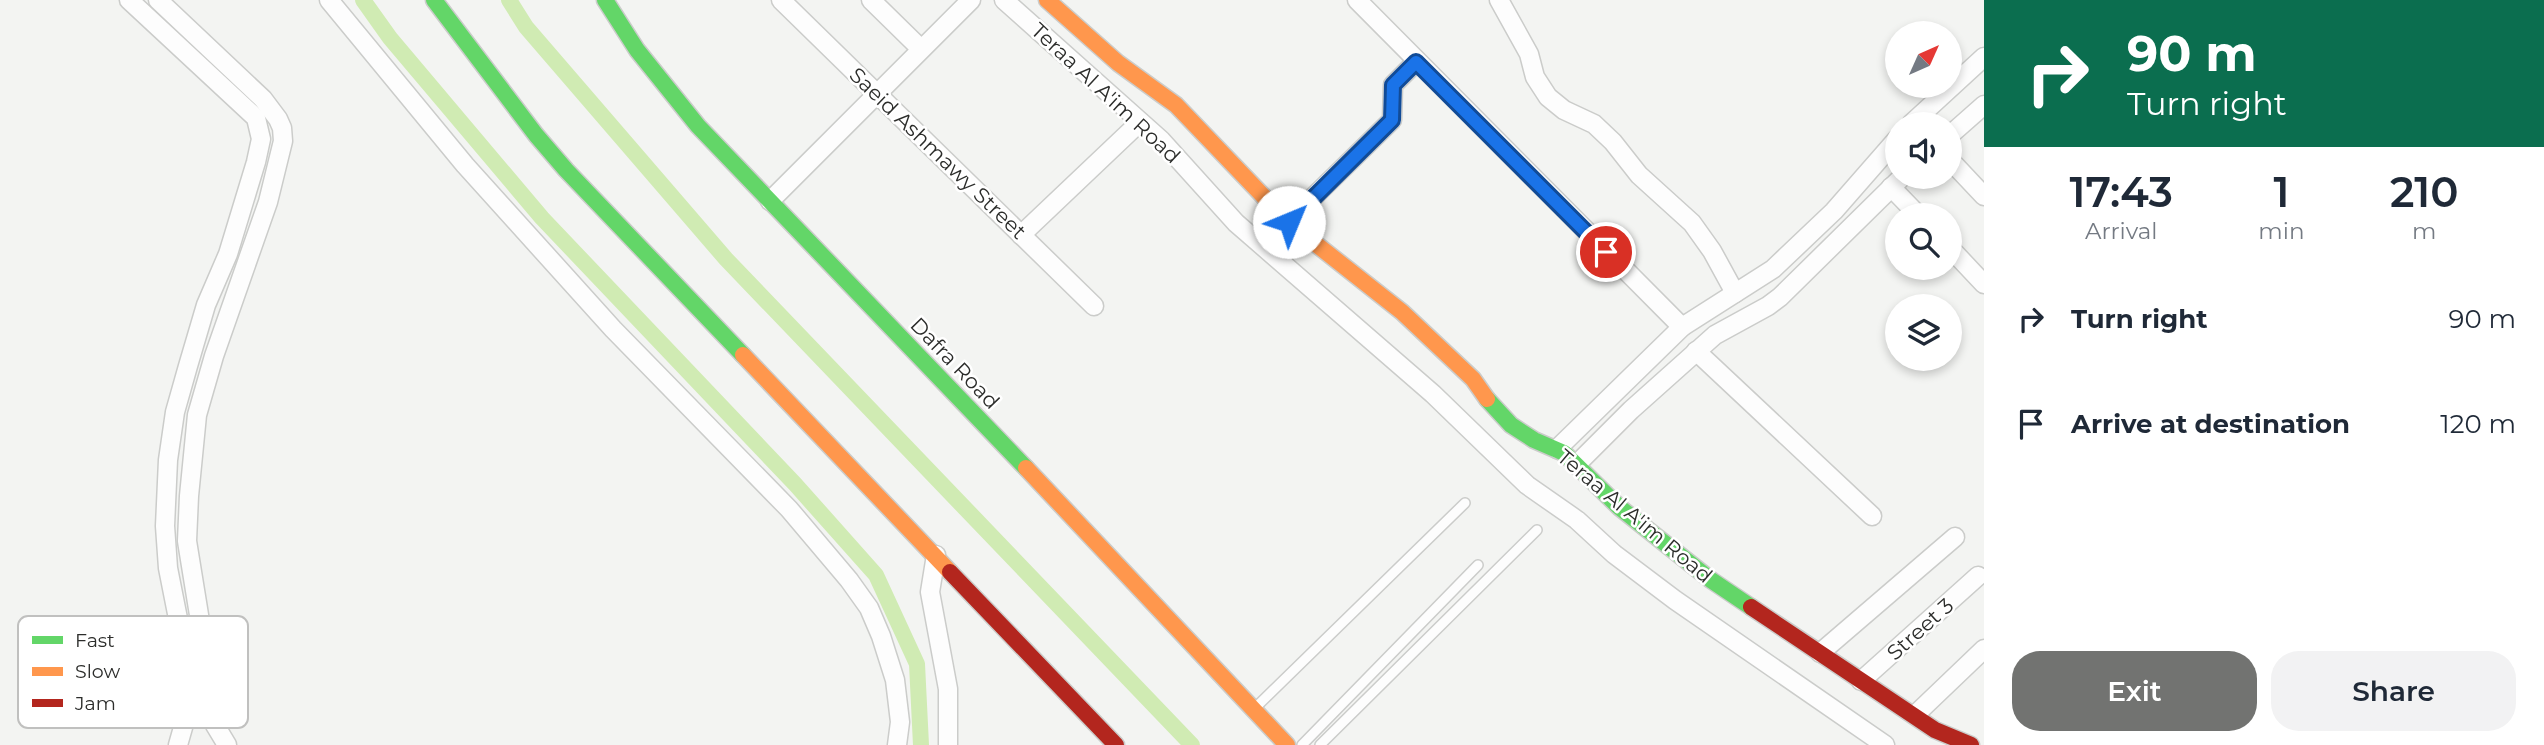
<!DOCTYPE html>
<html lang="en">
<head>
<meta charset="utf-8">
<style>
  body { margin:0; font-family:Montserrat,sans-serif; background:#f2f2f3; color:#1f2937; height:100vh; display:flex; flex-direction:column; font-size:26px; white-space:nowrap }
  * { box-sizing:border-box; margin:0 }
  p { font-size:23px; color:#747a83 }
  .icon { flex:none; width:38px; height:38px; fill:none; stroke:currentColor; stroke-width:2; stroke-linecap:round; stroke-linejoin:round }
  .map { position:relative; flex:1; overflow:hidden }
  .panel { display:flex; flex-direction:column; background:#fff; width:560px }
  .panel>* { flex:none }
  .banner { background:#0b6e4f; color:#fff; overflow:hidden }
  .needle { width:46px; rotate:45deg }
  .buttons { position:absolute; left:1885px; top:21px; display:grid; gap:14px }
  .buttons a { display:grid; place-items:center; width:77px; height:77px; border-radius:50%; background:#fff; box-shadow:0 4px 10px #0003; font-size:35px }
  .pin { position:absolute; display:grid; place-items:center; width:60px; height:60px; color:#fff; margin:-30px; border:4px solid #fff; border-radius:50%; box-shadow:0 2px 7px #0007 }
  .me { position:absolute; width:77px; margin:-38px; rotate:45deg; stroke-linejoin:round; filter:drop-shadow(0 0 5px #0008) }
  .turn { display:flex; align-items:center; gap:24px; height:147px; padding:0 28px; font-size:32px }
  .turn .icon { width:91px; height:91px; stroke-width:2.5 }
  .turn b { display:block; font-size:49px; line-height:60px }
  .eta { display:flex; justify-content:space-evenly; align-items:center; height:119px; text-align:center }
  .eta b { font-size:42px; font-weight:600; line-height:49px }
  .action { display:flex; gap:14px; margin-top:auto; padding:14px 28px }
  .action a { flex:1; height:80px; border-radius:28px; background:#727371; color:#fff; font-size:28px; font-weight:600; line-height:80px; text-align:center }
  .action a+a { background:#f2f2f3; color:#1f2937 }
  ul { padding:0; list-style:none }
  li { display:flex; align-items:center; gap:21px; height:105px; padding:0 28px }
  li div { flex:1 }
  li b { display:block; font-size:26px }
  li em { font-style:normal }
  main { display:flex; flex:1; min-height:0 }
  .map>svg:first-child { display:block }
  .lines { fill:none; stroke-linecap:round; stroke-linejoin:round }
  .canal { stroke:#d0ebb3; stroke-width:16 }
  .lane-casing { stroke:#cbccca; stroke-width:12 }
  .street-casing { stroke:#cbccca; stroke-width:21 }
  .fast-casing { stroke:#cbccca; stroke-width:19 }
  .slow-casing { stroke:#cbccca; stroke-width:19 }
  .jam-casing { stroke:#cbccca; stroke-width:19 }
  .lane { stroke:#fdfdfd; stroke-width:9 }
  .street { stroke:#fdfdfd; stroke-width:18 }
  .fast { stroke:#63d668; stroke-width:16 }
  .slow { stroke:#ff974d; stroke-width:16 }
  .jam { stroke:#b3261e; stroke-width:16 }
  .route-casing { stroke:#114b97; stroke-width:18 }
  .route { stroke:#1a73e8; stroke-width:12 }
  .labels { text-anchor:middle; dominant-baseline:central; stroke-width:5; stroke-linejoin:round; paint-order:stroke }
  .street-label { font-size:21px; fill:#2c2d2b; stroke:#fff }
  .key { fill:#fff; stroke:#c0c0bf; stroke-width:2 }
  .key-label { font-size:19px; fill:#2c2d2b }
</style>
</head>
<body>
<main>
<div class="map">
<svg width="1984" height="745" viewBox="0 0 1984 745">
  <rect width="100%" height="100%" fill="#f3f4f2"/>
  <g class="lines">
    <g class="canal">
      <polyline points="363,0 390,38 542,218 795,484 876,575 917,664 921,745"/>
      <polyline points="509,0 526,27 726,259 1192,745"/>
    </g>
    <g class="lane-casing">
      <g id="lane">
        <polyline points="1255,708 1465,503"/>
        <polyline points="1302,745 1478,565"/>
        <polyline points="1320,745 1537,530"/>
      </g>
    </g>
    <g class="street-casing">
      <g id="street">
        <polyline points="129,0 256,118 261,139 256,162 228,254 206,305 188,366 175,412 168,460 165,526 168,568 183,644 185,672 186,717 178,745"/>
        <polyline points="158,0 263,99 278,119 282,128 283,141 268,202 214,356 197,415 189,496 187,541 206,658 210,704 215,725 227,745"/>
        <polyline points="329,0 465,165 613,329 789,509 849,580 869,608 881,636 895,680 900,722 897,745"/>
        <polyline points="781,0 1094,306"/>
        <polyline points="871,0 921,49"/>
        <polyline points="1004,0 1161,140 1236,223 1433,394 1527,485 1577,520 1614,554 1675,600 1885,745"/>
        <polyline points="1357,0 1682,327"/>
        <polyline points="1499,0 1529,54 1535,77 1548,97 1564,110 1594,124 1613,142 1639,175 1692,223 1712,251 1735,293"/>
        <polyline points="1911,124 1984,57"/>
        <polyline points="1950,135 1984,105"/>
        <polyline points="1950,160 1984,196"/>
        <polyline points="1891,187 1918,215"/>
        <polyline points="770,201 971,0"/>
        <polyline points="1288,222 1392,120 1393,85 1416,62"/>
        <polyline points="1021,235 1140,122"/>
        <polyline points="1950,248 1984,284"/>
        <polyline points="1696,351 1872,516"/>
        <polyline points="1557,449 1682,327 1773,269 1834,211 1897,139"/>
        <polyline points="1576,465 1631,410 1715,335 1768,306 1780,297 1902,177"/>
        <polyline points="936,555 930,592 948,689 948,745"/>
        <polyline points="1820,653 1955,537"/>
        <polyline points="1861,681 1978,576"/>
        <polyline points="1915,715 1984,649"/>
      </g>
    </g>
    <g class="fast-casing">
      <g id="fast">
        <polyline points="434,0 536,135 566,170 743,355"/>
        <polyline points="605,0 637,50 698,126 1026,468"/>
        <polyline points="1487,399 1511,425 1534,440 1564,453 1619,507 1711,580 1751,607"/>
      </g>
    </g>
    <g class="slow-casing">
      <g id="slow">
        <polyline points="1047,0 1118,63 1176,105 1288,222 1402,312 1473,379 1487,399"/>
        <polyline points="743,355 950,572"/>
        <polyline points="1026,468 1287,745"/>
      </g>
    </g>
    <g class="jam-casing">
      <g id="jam">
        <polyline points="950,572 1116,745"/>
        <polyline points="1751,607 1935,730 1971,745"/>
      </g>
    </g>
    <use href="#lane" class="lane"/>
    <use href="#street" class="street"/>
    <use href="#fast" class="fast"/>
    <use href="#slow" class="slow"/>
    <use href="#jam" class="jam"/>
  </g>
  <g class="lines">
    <g class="route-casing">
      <polyline id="route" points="1289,222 1392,120 1393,85 1416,62 1606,252"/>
    </g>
    <use href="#route" class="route"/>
  </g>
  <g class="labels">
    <g class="street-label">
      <text transform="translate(1106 93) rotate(43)">Teraa Al A'im Road</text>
      <text transform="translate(938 153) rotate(44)">Saeid Ashmawy Street</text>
      <text transform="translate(955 363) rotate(46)">Dafra Road</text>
      <text transform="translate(1635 516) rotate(40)">Teraa Al A'im Road</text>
      <text transform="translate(1920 629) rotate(-42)">Street 3</text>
    </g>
  </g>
  <rect x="18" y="616" width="230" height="112" rx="10" class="key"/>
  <rect x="32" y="636" width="31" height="8" fill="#63d668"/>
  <rect x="32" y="667" width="31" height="9" fill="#ff974d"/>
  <rect x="32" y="699" width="31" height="8" fill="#b3261e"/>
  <g class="key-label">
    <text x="75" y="647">Fast</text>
    <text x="75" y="678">Slow</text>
    <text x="75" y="710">Jam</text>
  </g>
</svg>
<div class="buttons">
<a><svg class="needle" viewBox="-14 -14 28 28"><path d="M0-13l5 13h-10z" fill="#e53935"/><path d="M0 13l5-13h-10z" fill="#747a83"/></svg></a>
<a><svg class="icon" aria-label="sound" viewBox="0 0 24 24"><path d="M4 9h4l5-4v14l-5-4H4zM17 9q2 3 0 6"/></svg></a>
<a><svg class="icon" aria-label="search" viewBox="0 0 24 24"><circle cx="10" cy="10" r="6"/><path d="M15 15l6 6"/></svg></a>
<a><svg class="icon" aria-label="layers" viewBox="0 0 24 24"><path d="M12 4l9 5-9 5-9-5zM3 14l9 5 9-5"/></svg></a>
</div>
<div class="pin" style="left:1606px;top:252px;background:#d93025"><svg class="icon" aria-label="arrive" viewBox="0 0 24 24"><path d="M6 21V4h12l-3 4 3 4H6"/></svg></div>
<svg class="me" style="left:1289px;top:222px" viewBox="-20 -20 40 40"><circle r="19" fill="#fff"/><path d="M0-13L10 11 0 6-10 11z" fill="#1a73e8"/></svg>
</div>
<section class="panel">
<div class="banner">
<div class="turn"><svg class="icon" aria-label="right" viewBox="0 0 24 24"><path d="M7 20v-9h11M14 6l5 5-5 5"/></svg><div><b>90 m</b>Turn right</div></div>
</div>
<div class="eta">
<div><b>17:43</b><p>Arrival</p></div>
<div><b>1</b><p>min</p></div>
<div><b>210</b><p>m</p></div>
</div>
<ul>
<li><svg class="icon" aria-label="right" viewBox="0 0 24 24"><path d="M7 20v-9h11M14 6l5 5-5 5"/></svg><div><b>Turn right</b></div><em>90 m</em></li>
<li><svg class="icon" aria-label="arrive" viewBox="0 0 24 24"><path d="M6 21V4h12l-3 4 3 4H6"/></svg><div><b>Arrive at destination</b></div><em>120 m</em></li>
</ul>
<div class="action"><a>Exit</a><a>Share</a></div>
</section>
</main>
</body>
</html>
